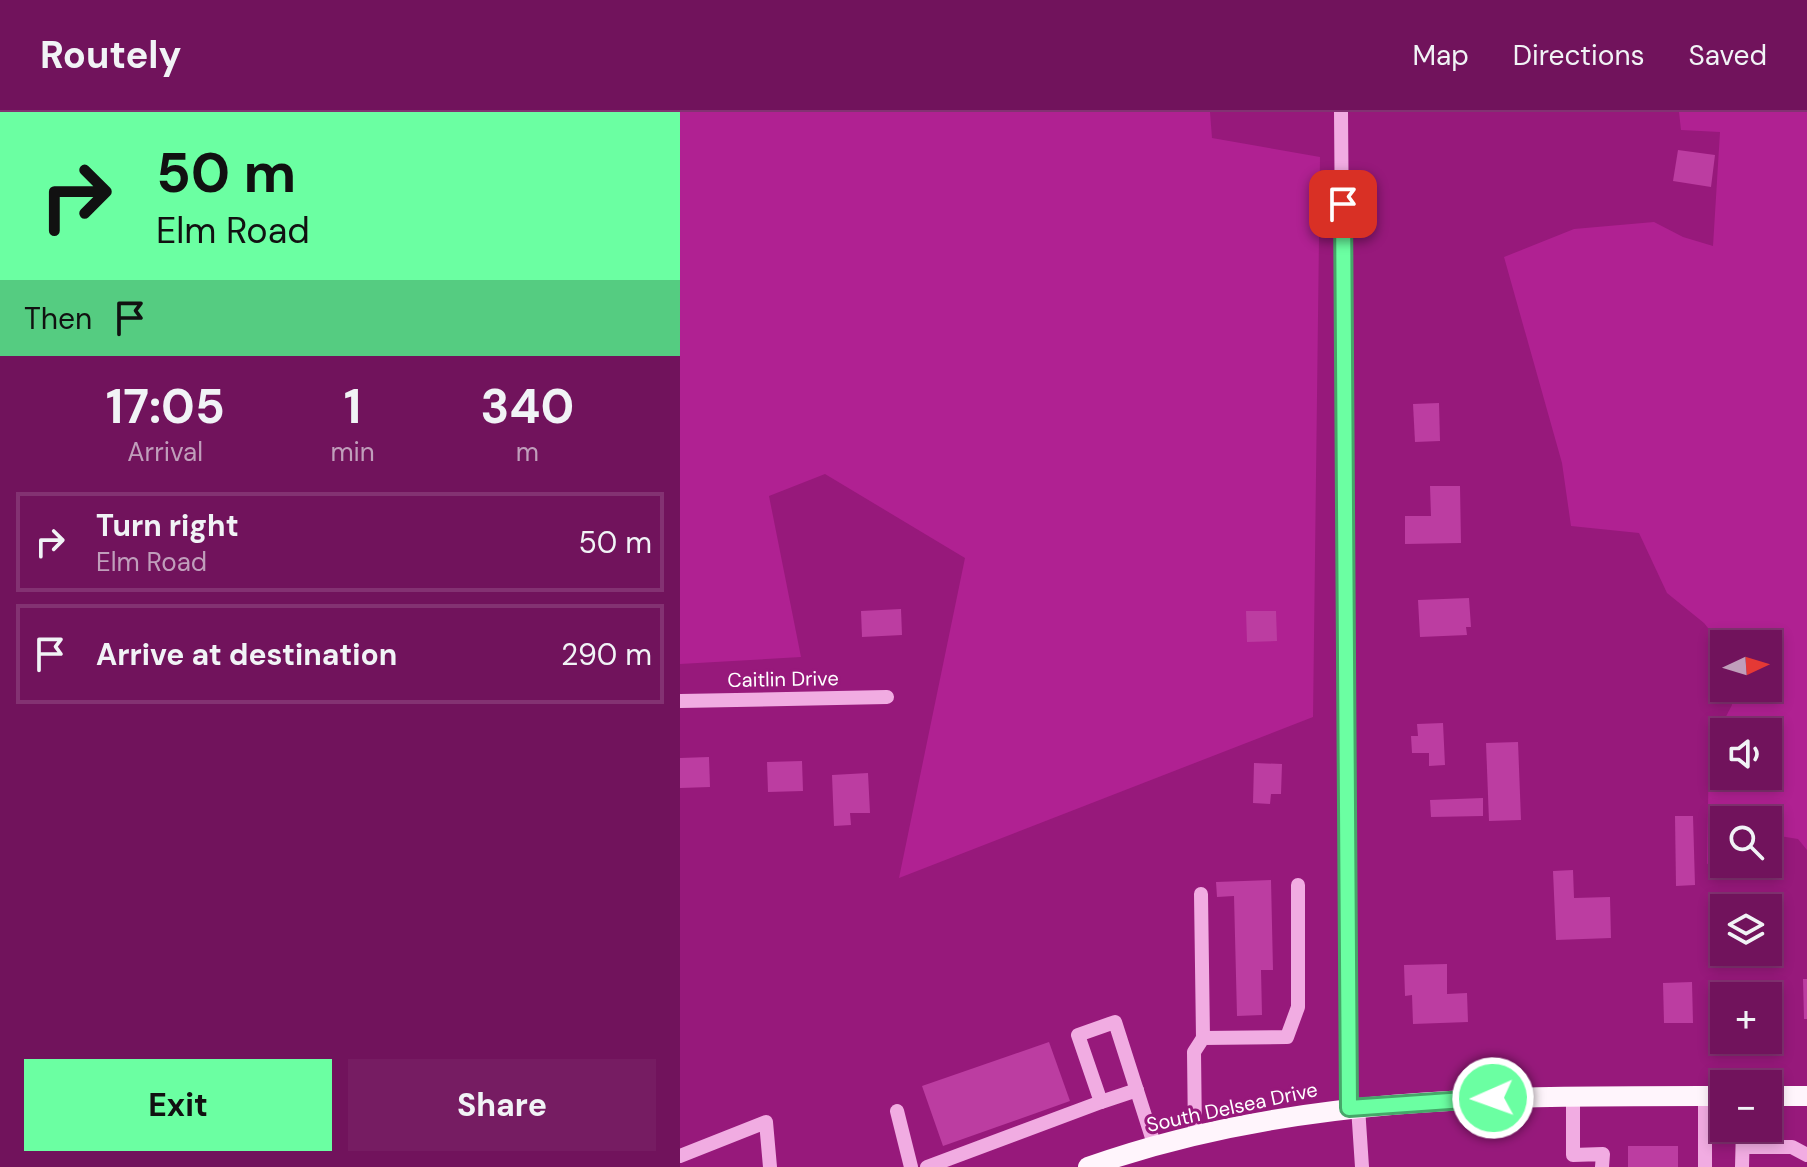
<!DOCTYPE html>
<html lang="en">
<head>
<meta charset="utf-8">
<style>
  body { margin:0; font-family:"DM Sans",sans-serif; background:#761c62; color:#f1f3f6; height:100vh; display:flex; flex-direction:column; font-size:30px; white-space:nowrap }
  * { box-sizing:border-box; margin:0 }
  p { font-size:26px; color:#c09ebb }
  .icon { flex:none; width:44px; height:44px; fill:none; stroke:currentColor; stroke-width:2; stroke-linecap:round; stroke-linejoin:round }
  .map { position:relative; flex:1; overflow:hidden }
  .side { display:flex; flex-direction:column; background:#71135c; width:680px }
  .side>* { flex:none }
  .banner { background:#6bffa2; color:#111; overflow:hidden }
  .needle { width:52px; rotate:86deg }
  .controls { position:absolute; left:1030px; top:518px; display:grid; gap:16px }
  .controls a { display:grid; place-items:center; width:72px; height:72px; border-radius:0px; background:#71135c; box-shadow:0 4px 12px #0003,0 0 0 2px #833272; font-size:40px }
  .pin { position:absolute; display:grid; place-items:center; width:68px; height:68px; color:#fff; margin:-34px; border-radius:16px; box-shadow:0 4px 12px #0006 }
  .me { position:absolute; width:88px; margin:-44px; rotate:268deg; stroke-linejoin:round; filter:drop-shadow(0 0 6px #0008) }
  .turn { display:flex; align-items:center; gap:28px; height:168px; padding:0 24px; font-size:36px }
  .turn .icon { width:104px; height:104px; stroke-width:2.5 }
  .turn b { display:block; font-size:56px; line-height:68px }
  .then { display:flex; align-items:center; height:76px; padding:0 24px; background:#0003; gap:16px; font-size:30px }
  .eta { display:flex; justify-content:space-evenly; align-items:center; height:136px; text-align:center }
  .eta b { font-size:48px; font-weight:700; line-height:56px }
  .cta { display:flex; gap:16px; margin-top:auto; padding:16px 24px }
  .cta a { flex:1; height:92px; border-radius:0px; background:#6bffa2; color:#111; font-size:32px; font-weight:700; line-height:92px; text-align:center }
  .cta a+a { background:#761c62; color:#f1f3f6 }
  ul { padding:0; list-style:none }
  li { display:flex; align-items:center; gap:24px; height:100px; margin:0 16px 12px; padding:0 8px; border:4px solid #833272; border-radius:0px }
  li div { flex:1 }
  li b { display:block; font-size:30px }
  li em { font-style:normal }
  header { display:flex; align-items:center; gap:48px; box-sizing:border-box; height:112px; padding:0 40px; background:#71135c; border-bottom:2px solid #833272 }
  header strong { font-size:38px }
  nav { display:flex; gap:44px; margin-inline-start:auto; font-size:28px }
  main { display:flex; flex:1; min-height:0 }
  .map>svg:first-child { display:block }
  .green { fill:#b02192; fill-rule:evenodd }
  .building { fill:#bc3da1 }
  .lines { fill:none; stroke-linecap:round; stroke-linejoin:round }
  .minor { stroke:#f1ace2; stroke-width:14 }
  .major { stroke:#fff5fc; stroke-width:20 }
  .route-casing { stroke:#46a669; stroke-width:20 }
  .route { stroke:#6bffa2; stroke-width:14 }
  .labels { text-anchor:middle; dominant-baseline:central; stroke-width:6; stroke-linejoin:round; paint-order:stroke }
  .street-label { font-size:20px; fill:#fff; stroke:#97197b }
</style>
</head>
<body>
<header>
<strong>Routely</strong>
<nav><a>Map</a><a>Directions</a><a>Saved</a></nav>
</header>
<main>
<section class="side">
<div class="banner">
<div class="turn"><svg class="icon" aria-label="right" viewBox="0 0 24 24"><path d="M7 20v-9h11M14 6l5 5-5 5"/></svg><div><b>50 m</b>Elm Road</div></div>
<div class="then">Then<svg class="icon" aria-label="arrive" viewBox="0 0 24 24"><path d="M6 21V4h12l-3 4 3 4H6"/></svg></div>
</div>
<div class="eta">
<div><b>17:05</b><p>Arrival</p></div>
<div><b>1</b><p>min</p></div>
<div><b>340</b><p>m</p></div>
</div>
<ul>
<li><svg class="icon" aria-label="right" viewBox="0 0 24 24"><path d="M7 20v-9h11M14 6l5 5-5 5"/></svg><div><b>Turn right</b><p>Elm Road</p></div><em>50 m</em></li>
<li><svg class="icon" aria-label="arrive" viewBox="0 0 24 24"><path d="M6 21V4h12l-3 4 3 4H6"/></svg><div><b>Arrive at destination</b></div><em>290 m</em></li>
</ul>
<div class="cta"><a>Exit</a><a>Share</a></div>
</section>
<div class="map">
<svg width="1127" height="1055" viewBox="0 0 1127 1055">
  <rect width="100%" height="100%" fill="#97197b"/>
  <g class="green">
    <polygon points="0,0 530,0 532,26 640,45 633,605 219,766 285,446 145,362 89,384 121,545 0,552"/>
    <path d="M999 0H1127V738L1118 727 1088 722V708H1044V747L1027 752 1029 637 1052 593 1050 576H1088V532H1044V536L1024 511 987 481 959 421 891 414 882 351 824 145 894 117 974 110 1003 125 1033 134 1040 20 1001 18ZM1044 620H1088V664H1044Z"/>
  </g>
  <g class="building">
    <polygon points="998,38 1035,43 1031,75 993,69"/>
    <polygon points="759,291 760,329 735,330 733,292"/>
    <polygon points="750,374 780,374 781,431 725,432 725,404 751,404"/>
    <polygon points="789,486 791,515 786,515 787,523 740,525 738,488"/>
    <polygon points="221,497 222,523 182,525 181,499"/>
    <polygon points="566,499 596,499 597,529 567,530"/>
    <polygon points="763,611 765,653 749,654 749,641 732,641 731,624 738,624 737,612"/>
    <polygon points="838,630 841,708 809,709 806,631"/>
    <polygon points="29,645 30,675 0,676 0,646"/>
    <polygon points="122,649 123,679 88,680 87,650"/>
    <polygon points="574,651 602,652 601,682 591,682 590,692 573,691"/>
    <polygon points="188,661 190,701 170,701 171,713 154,714 152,663"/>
    <polygon points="803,686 803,704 751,705 750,688"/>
    <polygon points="995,704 1013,704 1015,773 996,774"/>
    <polygon points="893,758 894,786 930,785 931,826 876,828 873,759"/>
    <polygon points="591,768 593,858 581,858 582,903 557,904 554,784 537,785 536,770"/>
    <polygon points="767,852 767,882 787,881 788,910 733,912 732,883 725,884 724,853"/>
    <polygon points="1123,867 1127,867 1127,907 1124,907"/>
    <polygon points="1012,870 1013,911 984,911 983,871"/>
    <polygon points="369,930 390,989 263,1034 242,974"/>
    <rect x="948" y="1034" width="50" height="21"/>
  </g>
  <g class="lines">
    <g class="minor">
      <polyline points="661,0 669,996"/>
      <polyline points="0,589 207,585"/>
      <polyline points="521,782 523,926"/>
      <polyline points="893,986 893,1043 923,1042 922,1055"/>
      <polyline points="421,990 457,978"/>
      <polyline points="678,995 682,1055"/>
      <polyline points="217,999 231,1055"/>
      <polyline points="515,1024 514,940 523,926 607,925 618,895 618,773"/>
      <polyline points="1063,1035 1112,1035 1127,1043"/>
      <polyline points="0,1044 86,1010 90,1055"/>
      <polyline points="247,1055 421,990 398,923 435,910 475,1035"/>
      <polyline points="1025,1055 1025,984"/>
      <polyline points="1062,1055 1063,1016"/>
    </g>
    <g class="major">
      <polyline points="1088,984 1127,984"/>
      <path d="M408 1055C612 982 830 984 1044 984"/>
    </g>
  </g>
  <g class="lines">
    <g class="route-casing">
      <polyline id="route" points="663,92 669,996 813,986"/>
    </g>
    <use href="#route" class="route"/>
  </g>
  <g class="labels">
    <g class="street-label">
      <text transform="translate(103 567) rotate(-1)">Caitlin Drive</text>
      <text transform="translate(552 995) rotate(-12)">South Delsea Drive</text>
    </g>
  </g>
</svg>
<div class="controls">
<a><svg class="needle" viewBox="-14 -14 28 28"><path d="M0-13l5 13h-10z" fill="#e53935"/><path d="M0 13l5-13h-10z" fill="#c09ebb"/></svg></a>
<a><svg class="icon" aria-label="sound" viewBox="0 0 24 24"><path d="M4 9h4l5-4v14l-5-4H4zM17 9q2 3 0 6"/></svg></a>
<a><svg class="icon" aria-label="search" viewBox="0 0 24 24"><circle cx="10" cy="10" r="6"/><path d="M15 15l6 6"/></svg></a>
<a><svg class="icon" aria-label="layers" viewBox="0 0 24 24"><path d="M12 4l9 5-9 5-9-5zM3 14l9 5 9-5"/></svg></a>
<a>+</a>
<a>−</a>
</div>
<div class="pin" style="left:663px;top:92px;background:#d93025"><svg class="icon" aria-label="arrive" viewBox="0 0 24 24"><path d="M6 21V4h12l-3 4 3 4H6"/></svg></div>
<svg class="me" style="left:813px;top:986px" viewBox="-20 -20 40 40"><circle r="17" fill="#6bffa2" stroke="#fff" stroke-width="3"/><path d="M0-11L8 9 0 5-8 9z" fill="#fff"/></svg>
</div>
</main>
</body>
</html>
